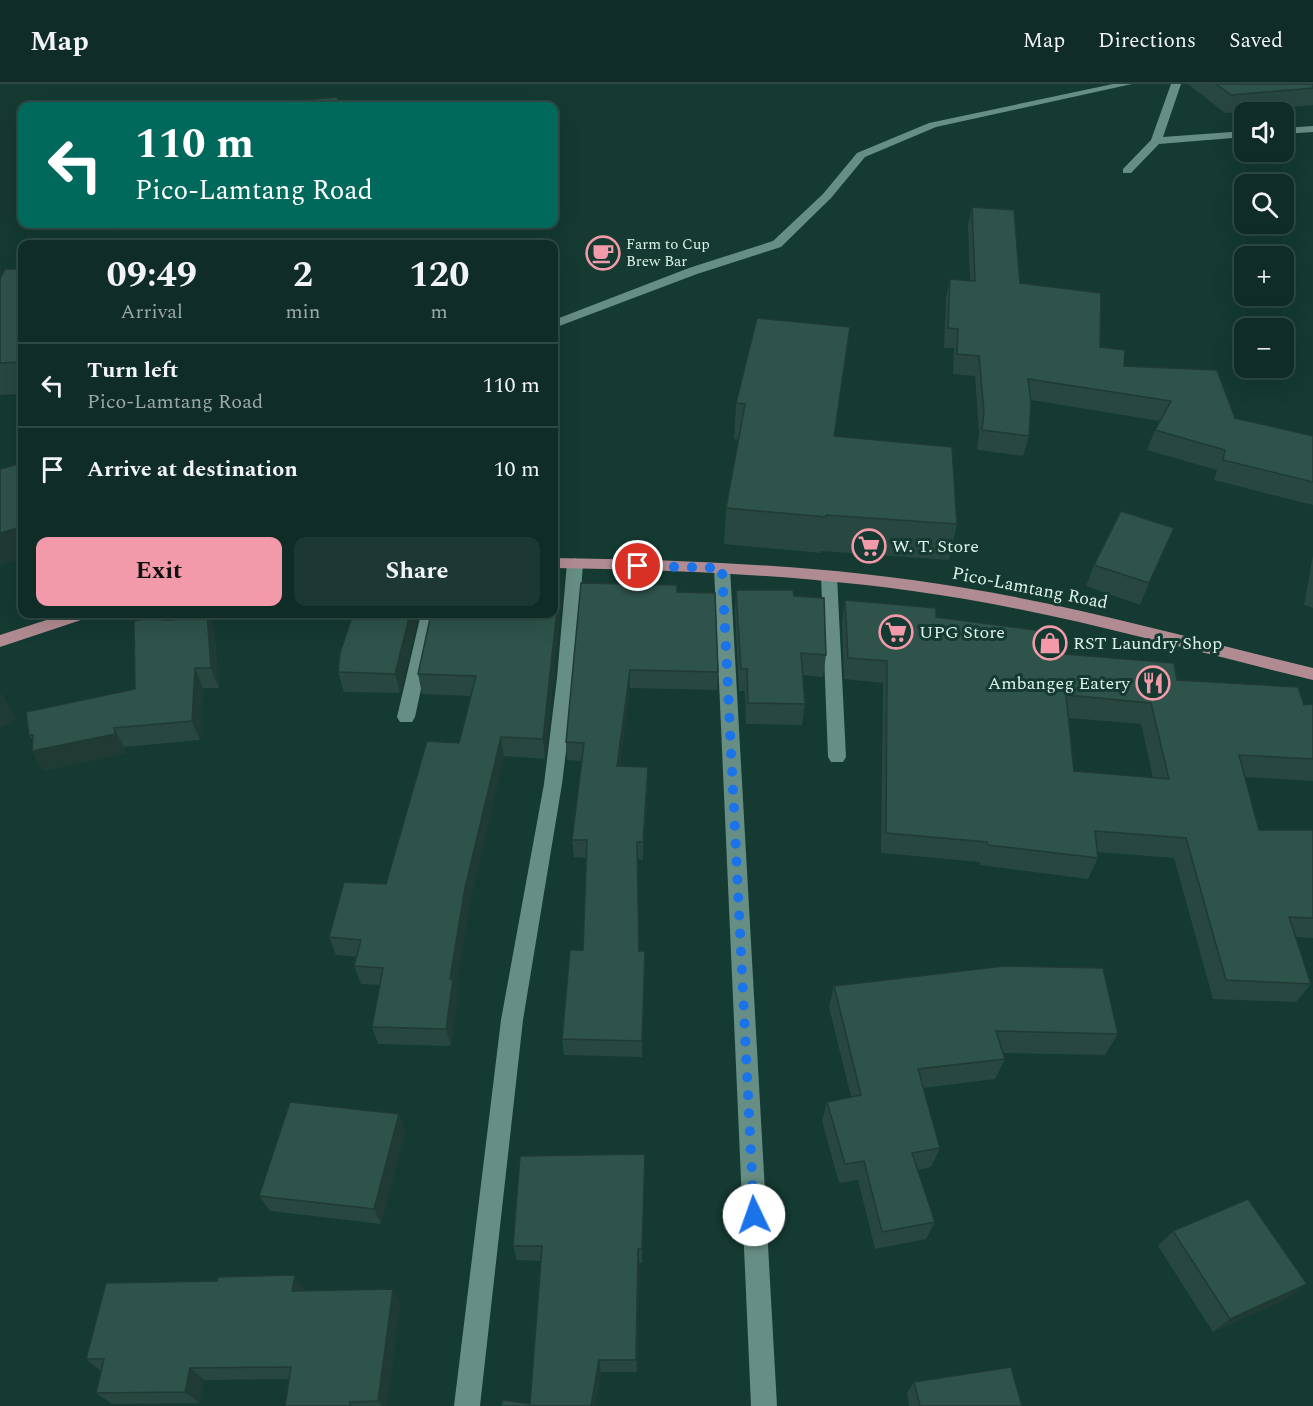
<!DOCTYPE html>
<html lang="en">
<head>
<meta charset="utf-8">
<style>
  body { margin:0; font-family:Spectral,serif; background:#1d3832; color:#f1f3f6; height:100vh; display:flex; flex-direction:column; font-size:22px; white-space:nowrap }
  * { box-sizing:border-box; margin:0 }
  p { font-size:20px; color:#9ba7a7 }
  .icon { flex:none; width:33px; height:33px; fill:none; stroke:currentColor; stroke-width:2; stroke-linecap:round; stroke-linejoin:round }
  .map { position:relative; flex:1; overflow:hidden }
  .side { position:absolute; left:18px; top:156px; width:540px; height:378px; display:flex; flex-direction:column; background:#0f2c26; border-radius:12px; box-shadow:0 6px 24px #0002,0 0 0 2px #2f4843 }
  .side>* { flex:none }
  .guide { position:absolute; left:18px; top:18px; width:540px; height:126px; border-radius:12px; box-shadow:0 6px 24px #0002,0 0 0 2px #2f4843; background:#00695c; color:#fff; overflow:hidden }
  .controls { position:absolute; left:1234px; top:18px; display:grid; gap:12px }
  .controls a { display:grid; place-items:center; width:60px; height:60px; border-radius:12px; background:#0f2c26; box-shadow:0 6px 24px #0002,0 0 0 2px #2f4843; font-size:30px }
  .pin { position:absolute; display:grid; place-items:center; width:51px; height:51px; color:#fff; margin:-26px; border:3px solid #fff; border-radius:50%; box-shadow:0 2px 6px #0007 }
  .me { position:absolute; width:66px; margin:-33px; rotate:357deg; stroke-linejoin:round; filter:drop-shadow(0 0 4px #0008) }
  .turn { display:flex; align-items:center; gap:21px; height:126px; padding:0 18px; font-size:27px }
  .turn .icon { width:78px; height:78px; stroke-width:2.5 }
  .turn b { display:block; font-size:42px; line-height:51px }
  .eta { display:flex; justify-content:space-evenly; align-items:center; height:102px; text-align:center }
  .eta b { font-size:36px; font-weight:700; line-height:42px }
  .primary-button { display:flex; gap:12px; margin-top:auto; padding:12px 18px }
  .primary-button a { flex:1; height:69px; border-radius:12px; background:#f39aaa; color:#111; font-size:24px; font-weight:700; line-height:69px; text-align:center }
  .primary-button a+a { background:#1d3832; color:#f1f3f6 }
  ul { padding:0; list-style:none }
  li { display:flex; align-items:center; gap:18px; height:84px; padding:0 18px; border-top:2px solid #2f4843 }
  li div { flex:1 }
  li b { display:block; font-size:22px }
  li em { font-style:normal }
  header { display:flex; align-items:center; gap:36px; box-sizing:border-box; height:84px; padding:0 30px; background:#0f2c26; border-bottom:2px solid #2f4843 }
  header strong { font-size:28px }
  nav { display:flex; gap:33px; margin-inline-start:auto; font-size:21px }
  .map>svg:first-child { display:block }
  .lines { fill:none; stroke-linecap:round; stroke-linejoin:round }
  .lane { fill:#678e84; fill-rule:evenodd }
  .street { fill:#678e84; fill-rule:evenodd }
  .primary { fill:#b08c92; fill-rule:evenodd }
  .wall { fill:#284740; fill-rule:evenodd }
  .shaded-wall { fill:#203a34 }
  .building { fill:#2e534b; stroke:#203a34; stroke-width:1.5; fill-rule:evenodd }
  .route { stroke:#1a73e8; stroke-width:10; stroke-dasharray:0 18 }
  .labels { text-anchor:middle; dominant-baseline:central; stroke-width:6; stroke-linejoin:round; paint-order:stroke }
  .far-poi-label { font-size:15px; fill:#def2ec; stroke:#143a32; text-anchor:start }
  .poi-label { font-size:18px; fill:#def2ec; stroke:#143a32; text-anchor:start }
  .street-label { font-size:18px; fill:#def2ec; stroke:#143a32 }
</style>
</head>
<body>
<header>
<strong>Map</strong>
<nav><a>Map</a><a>Directions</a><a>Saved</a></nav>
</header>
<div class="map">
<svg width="1313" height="1322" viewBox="0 0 1313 1322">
  <rect width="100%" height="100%" fill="#143a32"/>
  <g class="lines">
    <g class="lane">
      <polygon points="829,487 837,492 846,673 843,678 831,678 828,673 821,492"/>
      <polygon points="165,530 181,530 184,549 182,553 170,553"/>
      <polygon points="421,530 437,530 415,633 412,638 400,638 397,633"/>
    </g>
    <g class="street">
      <polygon points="1113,0 1132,0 936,43 865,73 831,114 781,163 697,190 554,244 554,236 689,184 773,157 823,110 857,69 929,39"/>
      <polygon points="1171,0 1181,0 1163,53 1245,47 1245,53 1159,60 1131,89 1123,89 1123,85 1151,56"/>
      <polygon points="1313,42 1313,48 1284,50 1284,44"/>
      <polygon points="575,474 583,479 575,594 562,700 523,936 480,1322 454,1322 501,936 544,700 557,594 567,479"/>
      <polygon points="722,479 730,484 777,1322 751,1322 714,484"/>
    </g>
    <g class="primary">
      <path d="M554 474C691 476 829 481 965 504 1082 523 1197 556 1313 584V596C1197 568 1082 535 965 515 829 492 691 486 554 484Z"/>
      <polygon points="65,530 89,530 87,534 0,563 0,551"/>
    </g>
  </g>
  <g class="wall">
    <polygon points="1188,0 1313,0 1313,21 1225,29"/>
    <polygon points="972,123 1020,199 1124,282 1235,334 1313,352 1313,421 1214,396 1217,386 1147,366 1155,346 1160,337 1031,316 1029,352 1023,372 977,366 979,348 975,292 953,290 954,264 944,264 946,214 950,195 970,197 968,141"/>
    <polygon points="22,185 22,310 0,311 0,195"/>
    <polygon points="845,278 834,352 957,440 949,476 821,467 821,469 724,460 726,424 739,356 734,355 736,319"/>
    <polygon points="1174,444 1140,521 1086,502 1094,481"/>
    <polygon points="1313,471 1313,524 1304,521"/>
    <polygon points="736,506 826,571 823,593 803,591 805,620 802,641 746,640 745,607 739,607 735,528"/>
    <polygon points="677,508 718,588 717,606 630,604 620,682 648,683 648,701 643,776 637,775 639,867 645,883 642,973 564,971 562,955 583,866 586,774 574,773 572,756 582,677 567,676 566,658"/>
    <path d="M845 516 936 533 1065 570 1177 596 1304 621 1313 620V697L1244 693 1259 746H1313V854L1296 853 1311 900 1296 918 1213 915 1174 774 1097 768 1098 774 1088 795 980 781V778L881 769 883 599 844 595 842 538ZM1069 634 1141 640 1153 694 1074 687Z"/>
    <polygon points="561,519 545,675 504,672 469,822 456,905 458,913 451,962 378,960 372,943 380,901 361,900 354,882 357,873 336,871 329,853 386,800 459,659 471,612 422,610 418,590"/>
    <polygon points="177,530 209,530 214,543 219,604 203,604 200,656 124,663 125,669 44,687 32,667 33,657 29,651 135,605 162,536 174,536"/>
    <polygon points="353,530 419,530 400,609 344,608 338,588"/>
    <polygon points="834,902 1118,950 1105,971 1003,969 1005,975 995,995 923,1004 940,1064 931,1083 918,1086 935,1138 926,1155 875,1165 858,1096 839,1099 822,1037 827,1018 851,1013 829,923"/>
    <polygon points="399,1030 405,1047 381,1140 270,1127 259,1112"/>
    <polygon points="645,1070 642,1179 639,1179 637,1288 601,1288 595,1322 501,1322 530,1320 541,1177 517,1176 513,1162"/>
    <polygon points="1173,1147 1288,1214 1213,1248 1158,1162"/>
    <polygon points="305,1205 305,1206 400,1218 387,1322 285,1322 289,1295 204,1296 199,1319 112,1320 96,1309 101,1287 86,1275"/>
    <polygon points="914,1298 1022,1322 909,1322 907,1309"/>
  </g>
  <g class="shaded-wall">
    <polygon points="110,140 167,140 113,148"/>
    <polygon points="22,443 22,475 0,481 0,449"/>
    <polygon points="1174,444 1165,466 1140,521 1149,499"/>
    <polygon points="560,498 561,519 545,675 543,655"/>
    <polygon points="207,530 209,530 214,543 219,604 211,584"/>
    <polygon points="410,530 419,530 400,609 395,590"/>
    <polygon points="195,584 203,604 200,656 192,637"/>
    <polygon points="630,586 630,604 618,700 617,682"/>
    <polygon points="0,610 2,610 17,635 0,644"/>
    <polygon points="114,644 124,663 125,669 44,687 32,667"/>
    <polygon points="501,653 504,672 469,822 456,905 458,913 451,962 446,945 450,895 465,804"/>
    <polygon points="648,683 648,701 643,776 643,758"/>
    <polygon points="645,867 645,883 642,973 642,957"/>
    <polygon points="399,1030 405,1047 381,1140 374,1125"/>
    <polygon points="645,1070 645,1086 642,1179 642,1165"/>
    <polygon points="638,1165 639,1179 637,1288 636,1276"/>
    <polygon points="295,1191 305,1205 303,1220 292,1207"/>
    <polygon points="1307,1200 1288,1214 1213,1248 1230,1235"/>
    <polygon points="393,1205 400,1218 387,1322 382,1322 378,1317"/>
    <polygon points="599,1276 601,1288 595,1322 591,1322"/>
    <polygon points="190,1284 204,1296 199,1319 185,1308"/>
  </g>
  <g class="building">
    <polygon points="1216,0 1313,0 1313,4 1231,11"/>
    <polygon points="337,13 340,22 245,22"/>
    <polygon points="972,123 1014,126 1020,199 1101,209 1100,263 1125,266 1124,282 1217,286 1235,334 1313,352 1313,398 1223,376 1225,366 1155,346 1171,317 1028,295 1031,318 1029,352 982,346 984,328 979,272 957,270 958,245 948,244 950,195 975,197"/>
    <polygon points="5,185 22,185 22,278 0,279 0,195"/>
    <polygon points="757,234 850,243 834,352 952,363 957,440 826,431 826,433 726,424 745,320 736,319"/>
    <polygon points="22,379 22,443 0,449 0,385"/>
    <polygon points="1121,427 1174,444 1149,499 1094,481"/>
    <polygon points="554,498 560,498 543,655 501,653 465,804 450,895 453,895 446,945 372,943 383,884 354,882 361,856 329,853 344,798 386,800 427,657 459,659 476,592 418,590 431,530 554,530"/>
    <polygon points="581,499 677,501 677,508 715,509 718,588 630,586 617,682 648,683 643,758 637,758 639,867 645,867 642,957 562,955 570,866 583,866 587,756 572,756 584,659 566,658"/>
    <polygon points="736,506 793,506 794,512 824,514 826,571 801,569 805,620 748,619 747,585 741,585"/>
    <path d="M845 516 936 524V533L1065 550V570L1174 579 1177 596 1298 603 1304 621 1313 620V675L1239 671 1259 746H1313V834L1289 833 1311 900 1226 896 1186 754 1095 747 1098 774 988 761 987 758 886 749 887 577 848 574ZM1066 611 1151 619 1169 695 1074 687Z"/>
    <polygon points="177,530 207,530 211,584 195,584 192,637 114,644 115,650 32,667 33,651 29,651 26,628 135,605 134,537 159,532 162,536 174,536"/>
    <polygon points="353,530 410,530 395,590 338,588 340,569"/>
    <polygon points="1004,882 1103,884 1118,950 996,947 1005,975 918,985 940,1064 912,1069 935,1138 882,1148 864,1077 845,1080 827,1018 861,1011 834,902"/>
    <polygon points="290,1018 399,1030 374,1125 259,1112"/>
    <polygon points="645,1070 642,1165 638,1165 636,1276 599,1276 591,1322 501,1322 503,1316 530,1320 542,1162 513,1162 520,1072"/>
    <polygon points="1248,1115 1307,1200 1230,1235 1173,1147"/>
    <polygon points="295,1191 292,1207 393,1205 378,1317 350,1318 350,1322 285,1322 291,1283 190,1284 185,1308 96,1309 104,1275 86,1275 106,1199 217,1197 218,1193"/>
    <polygon points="1011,1283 1022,1322 920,1322 914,1298"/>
  </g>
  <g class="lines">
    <polyline class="route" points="638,482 722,484 754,1131"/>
  </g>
  <defs>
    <g id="cafe-ring" transform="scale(1.725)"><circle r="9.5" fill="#143a32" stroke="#f39aaa" stroke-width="1.5"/><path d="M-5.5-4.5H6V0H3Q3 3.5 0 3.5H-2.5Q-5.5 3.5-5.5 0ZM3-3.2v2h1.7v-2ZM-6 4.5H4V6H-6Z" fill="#f39aaa"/></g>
    <g id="supermarket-ring" transform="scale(1.725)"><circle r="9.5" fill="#143a32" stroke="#f39aaa" stroke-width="1.5"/><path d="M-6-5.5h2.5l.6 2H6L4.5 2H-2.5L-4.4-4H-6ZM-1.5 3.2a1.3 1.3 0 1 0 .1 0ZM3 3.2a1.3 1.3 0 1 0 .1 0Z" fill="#f39aaa"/></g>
    <g id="shop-ring" transform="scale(1.725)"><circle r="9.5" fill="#143a32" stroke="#f39aaa" stroke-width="1.5"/><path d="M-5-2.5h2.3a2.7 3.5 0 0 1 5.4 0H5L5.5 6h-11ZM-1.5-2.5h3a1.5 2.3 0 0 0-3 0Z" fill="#f39aaa"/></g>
    <g id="restaurant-ring" transform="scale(1.725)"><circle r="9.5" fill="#143a32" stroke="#f39aaa" stroke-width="1.5"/><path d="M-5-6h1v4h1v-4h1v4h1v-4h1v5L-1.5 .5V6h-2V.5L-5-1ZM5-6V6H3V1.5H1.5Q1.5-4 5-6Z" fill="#f39aaa"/></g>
  </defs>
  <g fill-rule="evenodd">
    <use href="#cafe-ring" x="603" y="169"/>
    <use href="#supermarket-ring" x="869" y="462"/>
    <use href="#supermarket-ring" x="896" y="548"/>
    <use href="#shop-ring" x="1050" y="559"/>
    <use href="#restaurant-ring" x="1153" y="599"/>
  </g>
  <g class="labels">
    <g class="far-poi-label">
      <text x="626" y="160">Farm to Cup<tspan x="626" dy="17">Brew Bar</tspan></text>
    </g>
    <g class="poi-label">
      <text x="892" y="462">W. T. Store</text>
      <text x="919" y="548">UPG Store</text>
      <text x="1073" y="559">RST Laundry Shop</text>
      <text x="1130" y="599" text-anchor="end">Ambangeg Eatery</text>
    </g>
    <g class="street-label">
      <text transform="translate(1030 504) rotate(11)">Pico-Lamtang Road</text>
    </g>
  </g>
</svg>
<div class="controls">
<a><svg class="icon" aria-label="sound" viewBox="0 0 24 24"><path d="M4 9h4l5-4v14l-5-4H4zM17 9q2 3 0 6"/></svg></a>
<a><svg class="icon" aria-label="search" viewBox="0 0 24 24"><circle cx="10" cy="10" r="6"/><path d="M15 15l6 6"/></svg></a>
<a>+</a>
<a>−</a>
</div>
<div class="pin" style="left:638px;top:482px;background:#d93025"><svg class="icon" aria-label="arrive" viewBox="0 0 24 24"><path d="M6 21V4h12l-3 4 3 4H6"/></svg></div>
<svg class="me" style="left:754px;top:1131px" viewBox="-20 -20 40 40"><circle r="19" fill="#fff"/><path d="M0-13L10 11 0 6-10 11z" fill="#1a73e8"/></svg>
<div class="guide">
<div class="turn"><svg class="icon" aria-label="left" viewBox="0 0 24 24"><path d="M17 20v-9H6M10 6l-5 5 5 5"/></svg><div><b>110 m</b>Pico-Lamtang Road</div></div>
</div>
<section class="side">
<div class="eta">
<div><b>09:49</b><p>Arrival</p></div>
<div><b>2</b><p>min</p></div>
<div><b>120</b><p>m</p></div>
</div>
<ul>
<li><svg class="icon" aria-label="left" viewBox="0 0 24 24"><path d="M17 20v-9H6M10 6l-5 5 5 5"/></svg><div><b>Turn left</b><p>Pico-Lamtang Road</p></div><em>110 m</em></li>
<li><svg class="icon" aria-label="arrive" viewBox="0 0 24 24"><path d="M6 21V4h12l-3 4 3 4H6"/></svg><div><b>Arrive at destination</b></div><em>10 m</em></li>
</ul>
<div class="primary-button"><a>Exit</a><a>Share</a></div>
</section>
</div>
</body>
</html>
